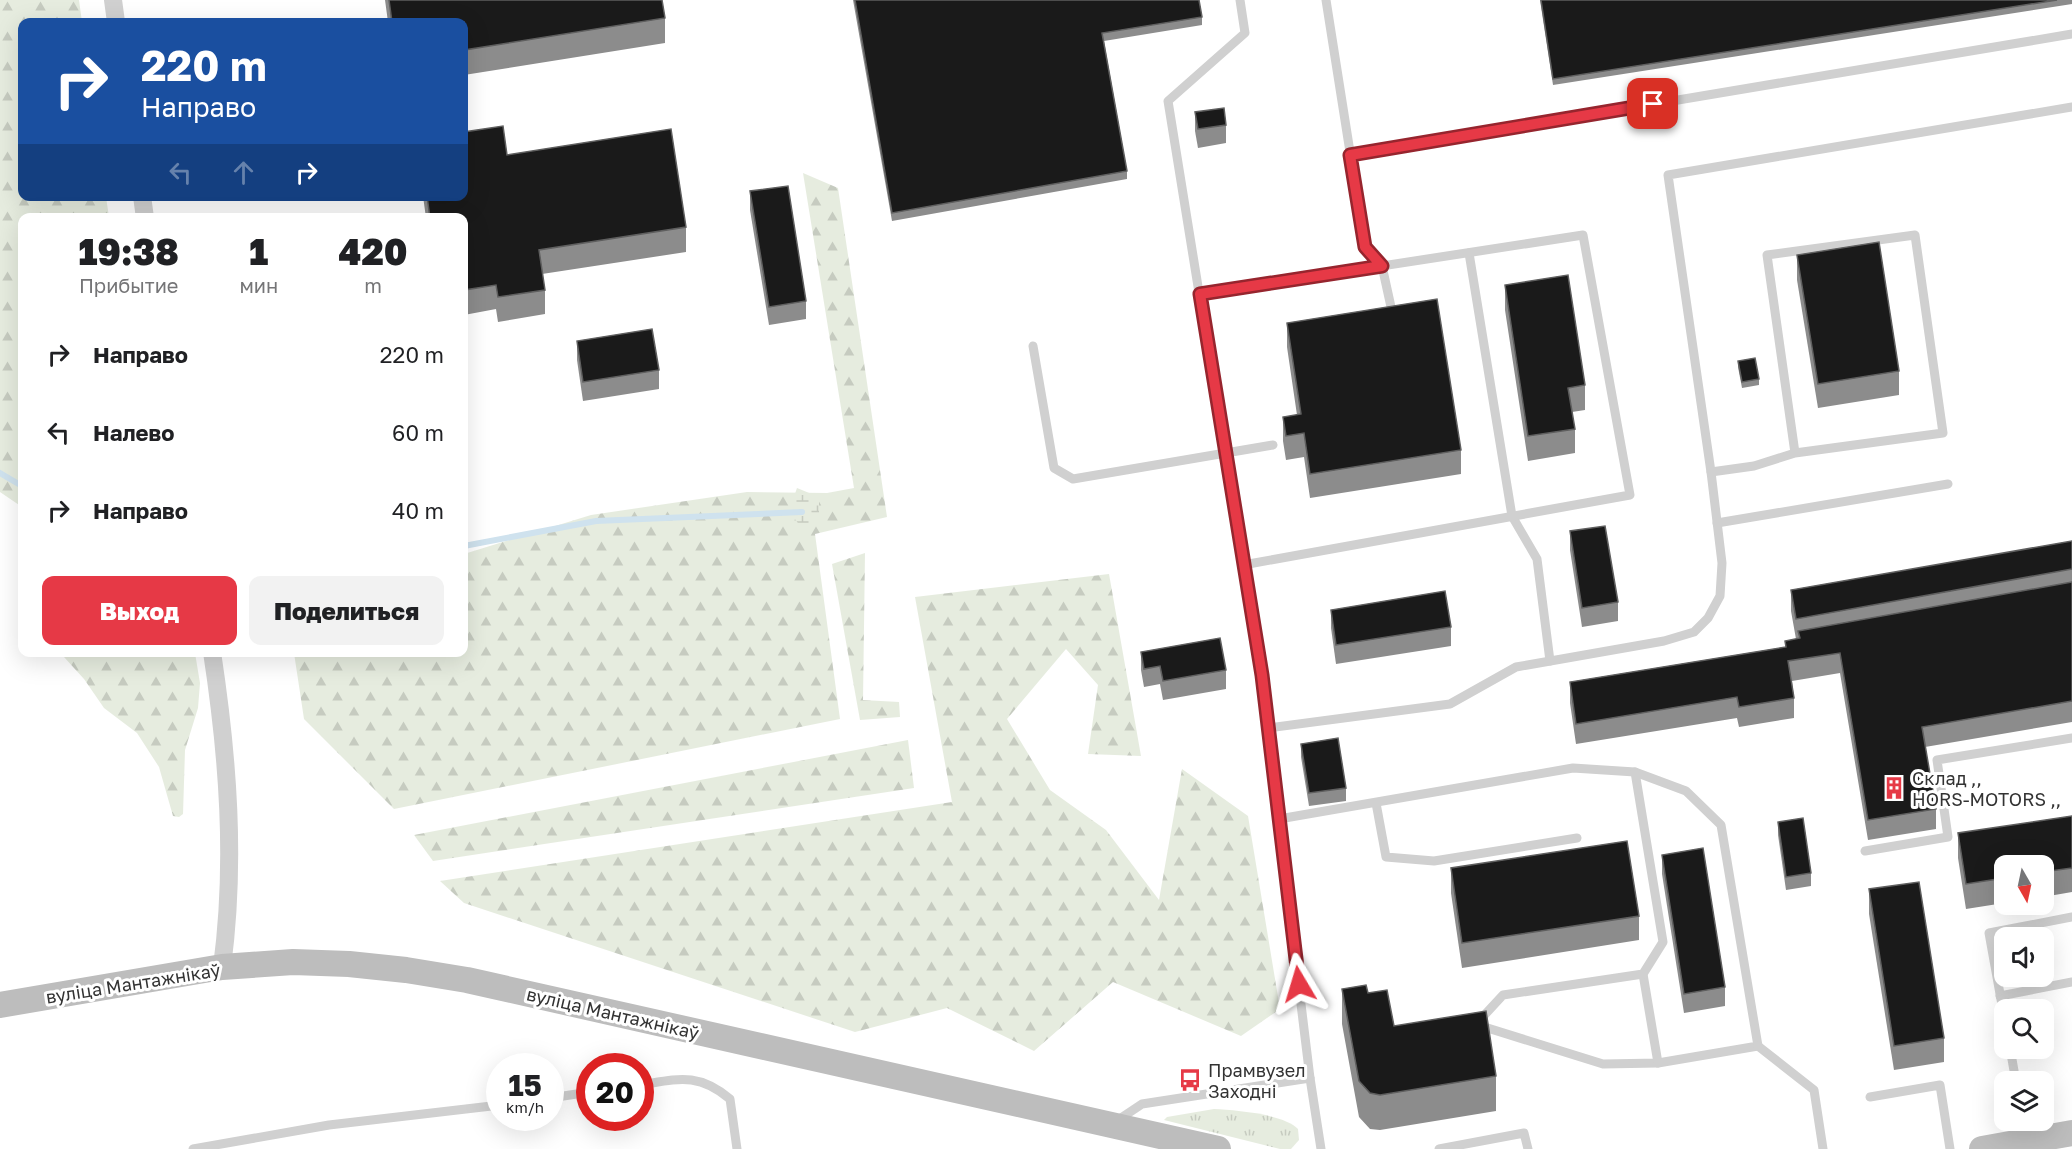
<!DOCTYPE html>
<html lang="ru">
<head>
<meta charset="utf-8">
<style>
  body { margin:0; font-family:"Golos Text",sans-serif; background:#f2f2f2; color:#202124; height:100vh; display:flex; flex-direction:column; font-size:22px; white-space:nowrap }
  * { box-sizing:border-box; margin:0 }
  p { font-size:20px; color:#757577 }
  .icon { flex:none; width:33px; height:33px; fill:none; stroke:currentColor; stroke-width:2; stroke-linecap:round; stroke-linejoin:round }
  .map { position:relative; flex:1; overflow:hidden }
  .panel { position:absolute; left:18px; top:213px; width:450px; height:444px; display:flex; flex-direction:column; background:#fff; border-radius:12px; box-shadow:0 6px 24px #0002 }
  .panel>* { flex:none }
  .top-card { position:absolute; left:18px; top:18px; width:450px; height:183px; border-radius:12px; box-shadow:0 6px 24px #0002; background:#1a4fa0; color:#fff; overflow:hidden }
  .needle { width:39px; rotate:171deg }
  .fabs { position:absolute; left:1994px; top:855px; display:grid; gap:12px }
  .fabs a { display:grid; place-items:center; width:60px; height:60px; border-radius:12px; background:#fff; box-shadow:0 6px 24px #0002; font-size:30px }
  .speed { position:absolute; left:486px; top:1053px; display:flex; gap:12px; font-size:30px; font-weight:700; text-align:center }
  .speed>* { display:grid; place-content:center; width:78px; height:78px; border-radius:50%; background:#fff; box-shadow:0 6px 24px #0002; line-height:1 }
  .speed small { font-size:15px; font-weight:400 }
  .speed .limit { border:9px solid #d22; background:#fff; color:#111 }
  .pin { position:absolute; display:grid; place-items:center; width:51px; height:51px; color:#fff; margin:-26px; border-radius:12px; box-shadow:0 3px 9px #0006 }
  .me { position:absolute; width:66px; margin:-33px; rotate:353deg; stroke-linejoin:round; filter:drop-shadow(0 0 4px #0008) }
  .turn { display:flex; align-items:center; gap:21px; height:126px; padding:0 24px; font-size:27px }
  .turn .icon { width:78px; height:78px; stroke-width:2.5 }
  .turn b { display:block; font-size:42px; line-height:51px }
  .lanes { display:flex; align-items:center; height:57px; padding:0 24px; background:#0003; justify-content:center; gap:30px; direction:ltr }
  .lanes .off { opacity:.35 }
  .eta { display:flex; justify-content:space-evenly; align-items:center; height:102px; text-align:center }
  .eta b { font-size:36px; font-weight:800; line-height:42px }
  .cta { display:flex; gap:12px; margin-top:auto; padding:12px 24px }
  .cta a { flex:1; height:69px; border-radius:12px; background:#e63946; color:#fff; font-size:24px; font-weight:800; line-height:69px; text-align:center }
  .cta a+a { background:#f2f2f2; color:#202124 }
  ul { padding:0; list-style:none }
  li { display:flex; align-items:center; gap:18px; height:78px; padding:0 24px }
  li div { flex:1 }
  li b { display:block; font-size:22px }
  li em { font-style:normal }
  .map>svg:first-child { display:block }
  .grass { fill:url(#grass-tufts) }
  .forest { fill:url(#forest-firs) }
  .wetland { fill:url(#wetland-marsh) }
  .lines { fill:none; stroke-linecap:round; stroke-linejoin:round }
  .stream { stroke:#cfe2ee; stroke-width:6 }
  .lane { stroke:#d0d0d0; stroke-width:9 }
  .street { stroke:#d0d0d0; stroke-width:18 }
  .secondary { stroke:#bdbdbd; stroke-width:26 }
  .wall { fill:#8c8c8c }
  .building { fill:#1a1a1a; stroke:#5f5f5f; stroke-width:1.5 }
  .route-casing { stroke:#96252e; stroke-width:15 }
  .route { stroke:#e63946; stroke-width:10 }
  .labels { text-anchor:middle; dominant-baseline:central; stroke-width:6; stroke-linejoin:round; paint-order:stroke }
  .poi-label { font-size:18px; fill:#333; stroke:#fff; text-anchor:start }
  .street-label { font-size:18px; fill:#333; stroke:#fff }
</style>
</head>
<body>
<div class="map">
<svg width="2072" height="1149" viewBox="0 0 2072 1149">
  <defs>
    <pattern id="grass-tufts" width="24" height="20" patternUnits="userSpaceOnUse" patternTransform="scale(1.5)"><rect width="24" height="20" fill="#e6ecdf"/><path d="M3 7l-1-3M5 7V3M7 7l1-3M15 17l-1-3M17 17v-4M19 17l1-3" fill="none" stroke="#c6cbc0"/></pattern>
    <pattern id="forest-firs" width="22" height="20" patternUnits="userSpaceOnUse" patternTransform="scale(1.5)"><rect width="22" height="20" fill="#e6ecdf"/><path d="M5 1l3.5 6h-7zM16 11l3.5 6h-7z" fill="#c6cbc0"/></pattern>
    <pattern id="wetland-marsh" width="20" height="14" patternUnits="userSpaceOnUse" patternTransform="scale(1.5)"><rect width="20" height="14" fill="#e6ecdf"/><path d="M1 5h8M5 5V1M11 12h8M15 12V8" fill="none" stroke="#c6cbc0"/></pattern>
  </defs>
  <rect width="100%" height="100%" fill="#fff"/>
  <path class="grass" d="M1214 1109C1235 1110 1284 1114 1298 1129L1299 1140 1291 1149H1280L1164 1120 1167 1117Z"/>
  <g class="forest">
    <polygon points="0,0 79,0 82,22 22,22 22,196 106,197 109,217 22,218 22,507 0,492"/>
    <polygon points="803,173 838,188 887,517 815,534 840,719 394,809 304,719 294,653 464,652 464,554 591,515 747,492 827,493 854,488"/>
    <polygon points="865,553 863,700 899,702 900,717 860,720 832,564"/>
    <polygon points="1109,574 1141,756 1088,754 1098,685 1066,649 1007,719 1050,790 1106,830 1159,900 1182,769 1248,816 1280,1009 1241,1036 1113,982 1034,1051 947,1008 855,1032 464,903 440,881 952,802 915,597"/>
    <polygon points="63,653 195,653 200,683 198,708 185,750 183,814 179,817 173,816 159,767 137,733 104,708 84,679 64,657"/>
    <polygon points="908,740 914,788 433,861 414,835"/>
  </g>
  <polygon class="wetland" points="797,488 819,497 819,517 806,534 789,511"/>
  <g class="lines">
    <g class="stream">
      <polyline points="0,473 22,486"/>
      <polyline points="464,546 596,521 802,512"/>
    </g>
    <g class="lane">
      <polyline points="1240,0 1245,33 1168,101 1261,676 1310,1078 1321,1149"/>
      <polyline points="1326,0 1365,247 1382,266 1393,316"/>
      <polyline points="1350,155 2072,34"/>
      <polyline points="1469,253 1512,516 1537,559 1550,661"/>
      <polyline points="1200,294 1583,235 1630,495 1243,565"/>
      <polyline points="1033,346 1054,468 1073,479 1273,445"/>
      <polyline points="1711,472 1754,466 1795,453 1943,433 1915,235 1767,255 1795,453"/>
      <polyline points="1717,523 1948,484"/>
      <polyline points="1268,728 1450,704 1516,667 1664,641 1694,632 1708,618 1720,596 1722,563 1711,472 1668,175 2072,107"/>
      <polyline points="1376,803 1386,857 1434,861 1577,838"/>
      <polyline points="1279,819 1573,768 1635,772 1686,791 1721,825 1758,1046 1658,1063 1603,1064 1478,1025"/>
      <polyline points="1865,851 1948,837 1937,760 2072,738"/>
      <polyline points="1643,974 1658,1063"/>
      <polyline points="2000,996 2072,982"/>
      <polyline points="2004,1016 1989,933 2072,917"/>
      <polyline points="1478,1022 1503,995 1643,974 1663,942 1635,772"/>
      <polyline points="1758,1046 1814,1090 1823,1149"/>
      <polyline points="2010,1048 2016,1082"/>
      <path d="M640 1085C678 1079 698 1072 730 1099L737 1149"/>
      <polyline points="1870,1097 1940,1085 1950,1149"/>
      <polyline points="550,1098 590,1092"/>
      <polyline points="2023,1120 2026,1139"/>
      <polyline points="1115,1122 1142,1104 1310,1078"/>
      <polyline points="193,1149 329,1125 500,1105"/>
      <polyline points="1439,1149 1524,1133 1528,1149"/>
    </g>
    <g class="street">
      <polyline points="113,0 116,22"/>
      <polyline points="142,196 145,218"/>
      <path d="M212 652C228 757 236 862 222 967"/>
    </g>
    <g class="secondary">
      <polyline points="0,1005 222,967 293,962 349,964 406,970 467,980 1218,1149"/>
      <polyline points="1982,1149 2072,1133"/>
    </g>
  </g>
  <g class="wall">
    <polygon points="385,0 662,0 665,18 665,43 464,75 464,22 388,22"/>
    <polygon points="853,0 1199,0 1202,17 1202,25 1104,41 1127,171 1127,179 892,221"/>
    <polygon points="1540,0 2072,0 2072,4 1553,85"/>
    <polygon points="1195,112 1226,125 1226,143 1198,148 1195,131"/>
    <polygon points="507,155 686,227 686,252 542,274 545,290 545,314 498,322 496,309 464,315 464,218 426,218 423,196 464,196"/>
    <polygon points="750,191 806,301 806,319 769,325 750,210"/>
    <polygon points="1797,255 1899,371 1899,395 1818,408 1797,280"/>
    <polygon points="1505,285 1585,385 1585,410 1572,412 1575,429 1575,453 1528,461 1505,310"/>
    <polygon points="1287,323 1461,450 1461,474 1310,498 1304,457 1286,460 1283,441 1283,417 1297,415 1287,347"/>
    <polygon points="577,341 659,370 659,389 583,401 577,360"/>
    <polygon points="1738,361 1759,379 1759,385 1742,388 1738,367"/>
    <polygon points="1570,531 1618,602 1618,621 1582,627 1570,550"/>
    <polygon points="2072,541 2072,722 1925,747 1936,809 1936,829 1868,840 1840,673 1792,681 1794,698 1794,718 1739,727 1737,718 1576,744 1570,703 1570,682 1785,647 1785,641 1796,639 1791,611 1791,590"/>
    <polygon points="1331,610 1451,627 1451,646 1336,664 1331,628"/>
    <polygon points="1141,652 1226,670 1226,689 1163,700 1160,684 1144,687 1141,670"/>
    <polygon points="1301,744 1346,788 1346,801 1309,806 1301,757"/>
    <polygon points="2072,816 2072,892 2043,897 2043,866 2004,866 2004,903 1966,909 1958,858 1958,833"/>
    <polygon points="1778,822 1811,873 1811,886 1786,890 1778,835"/>
    <polygon points="1662,855 1725,987 1725,1006 1684,1013 1662,874"/>
    <polygon points="1451,868 1639,916 1639,940 1462,968 1451,893"/>
    <polygon points="1869,889 1944,1038 1944,1062 1894,1070 1869,914"/>
    <polygon points="1342,989 1368,993 1394,1026 1496,1076 1496,1111 1380,1130 1370,1129 1359,1117 1342,1024"/>
  </g>
  <g class="building">
    <polygon points="389,0 662,0 665,18 464,50 464,22 392,22"/>
    <polygon points="855,0 1199,0 1202,17 1102,33 1127,171 892,213"/>
    <polygon points="1541,0 2057,0 1553,79"/>
    <polygon points="1224,108 1226,125 1198,129 1195,112"/>
    <polygon points="503,126 507,155 671,129 686,227 539,250 545,290 498,297 496,285 464,290 464,218 430,218 427,196 464,196 464,132"/>
    <polygon points="788,186 806,301 769,307 750,191"/>
    <polygon points="1879,242 1899,371 1818,384 1797,255"/>
    <polygon points="1568,275 1585,385 1568,388 1575,429 1528,436 1505,285"/>
    <polygon points="1437,299 1461,450 1310,474 1304,433 1286,436 1283,417 1301,414 1287,323"/>
    <polygon points="652,329 659,370 583,382 577,341"/>
    <polygon points="1755,358 1759,379 1742,382 1738,361"/>
    <polygon points="1605,526 1618,602 1582,608 1570,531"/>
    <polygon points="2072,541 2072,569 1796,619 1791,590"/>
    <polygon points="2072,582 2072,701 1922,727 1936,809 1868,820 1840,653 1788,661 1794,698 1739,707 1737,697 1576,724 1570,682 1786,647 1785,641 1800,638 1798,631"/>
    <polygon points="1445,591 1451,627 1336,645 1331,610"/>
    <polygon points="1220,638 1226,670 1163,681 1160,666 1144,669 1141,652"/>
    <polygon points="1338,738 1346,788 1309,793 1301,744"/>
    <polygon points="2072,816 2072,868 2043,872 2043,866 2004,866 2004,878 1966,884 1958,833"/>
    <polygon points="1803,818 1811,873 1786,877 1778,822"/>
    <polygon points="1627,841 1639,916 1462,943 1451,868"/>
    <polygon points="1703,848 1725,987 1684,994 1662,855"/>
    <polygon points="1919,882 1944,1038 1894,1046 1869,889"/>
    <polygon points="1366,985 1368,993 1387,990 1394,1026 1486,1011 1496,1076 1380,1095 1370,1093 1359,1081 1342,989"/>
  </g>
  <g class="lines">
    <g class="route-casing">
      <polyline id="route" points="1299,984 1262,675 1200,294 1382,266 1365,247 1350,155 1653,104"/>
    </g>
    <use href="#route" class="route"/>
  </g>
  <defs>
    <g id="building-bare" transform="scale(1.8)"><path d="M-4-6H4V6H1V3H-1V6H-4ZM-2.5-4.3h1.7v1.8h-1.7ZM.8-4.3h1.7v1.8H.8ZM-2.5-1h1.7V.8h-1.7ZM.8-1h1.7V.8H.8Z" fill="#e63946" stroke="#fff" stroke-width="2.5" paint-order="stroke"/></g>
    <g id="bus-bare" transform="scale(1.8)"><path d="M-5-6H5V4H4V6H2V4H-2V6H-4V4H-5ZM-3.5-4V0h7V-4ZM-3.5 1.2v1.5H-2V1.2ZM2 1.2v1.5H3.5V1.2Z" fill="#e63946" stroke="#fff" stroke-width="2.5" paint-order="stroke"/></g>
  </defs>
  <g fill-rule="evenodd">
    <use href="#building-bare" x="1894" y="788"/>
    <use href="#bus-bare" x="1190" y="1080"/>
  </g>
  <g class="labels">
    <g class="poi-label">
      <text x="1912" y="778">Склад ,,<tspan x="1912" dy="21">HORS-MOTORS ,,</tspan></text>
      <text x="1208" y="1070">Прамвузел<tspan x="1208" dy="21">Заходні</tspan></text>
    </g>
    <g class="street-label">
      <text transform="translate(133 983) rotate(-9)">вуліца Мантажнікаў</text>
      <text transform="translate(613 1013) rotate(13)">вуліца Мантажнікаў</text>
    </g>
  </g>
</svg>
<div class="fabs">
<a><svg class="needle" viewBox="-14 -14 28 28"><path d="M0-13l5 13h-10z" fill="#e53935"/><path d="M0 13l5-13h-10z" fill="#757577"/></svg></a>
<a><svg class="icon" aria-label="sound" viewBox="0 0 24 24"><path d="M4 9h4l5-4v14l-5-4H4zM17 9q2 3 0 6"/></svg></a>
<a><svg class="icon" aria-label="search" viewBox="0 0 24 24"><circle cx="10" cy="10" r="6"/><path d="M15 15l6 6"/></svg></a>
<a><svg class="icon" aria-label="layers" viewBox="0 0 24 24"><path d="M12 4l9 5-9 5-9-5zM3 14l9 5 9-5"/></svg></a>
</div>
<div class="speed"><div>15<small>km/h</small></div><div class="limit">20</div></div>
<div class="pin" style="left:1653px;top:104px;background:#d93025"><svg class="icon" aria-label="arrive" viewBox="0 0 24 24"><path d="M6 21V4h12l-3 4 3 4H6"/></svg></div>
<svg class="me" style="left:1299px;top:984px" viewBox="-20 -20 40 40"><path d="M0-17L14 15 0 8-14 15z" fill="#e63946" stroke="#fff" stroke-width="4"/></svg>
<div class="top-card">
<div class="turn"><svg class="icon" aria-label="right" viewBox="0 0 24 24"><path d="M7 20v-9h11M14 6l5 5-5 5"/></svg><div><b>220 m</b>Направо</div></div>
<div class="lanes"><svg class="icon off" aria-label="left" viewBox="0 0 24 24"><path d="M17 20v-9H6M10 6l-5 5 5 5"/></svg><svg class="icon off" aria-label="ahead" viewBox="0 0 24 24"><path d="M12 20V5M6 11l6-6 6 6"/></svg><svg class="icon" aria-label="right" viewBox="0 0 24 24"><path d="M7 20v-9h11M14 6l5 5-5 5"/></svg></div>
</div>
<section class="panel">
<div class="eta">
<div><b>19:38</b><p>Прибытие</p></div>
<div><b>1</b><p>мин</p></div>
<div><b>420</b><p>m</p></div>
</div>
<ul>
<li><svg class="icon" aria-label="right" viewBox="0 0 24 24"><path d="M7 20v-9h11M14 6l5 5-5 5"/></svg><div><b>Направо</b></div><em>220 m</em></li>
<li><svg class="icon" aria-label="left" viewBox="0 0 24 24"><path d="M17 20v-9H6M10 6l-5 5 5 5"/></svg><div><b>Налево</b></div><em>60 m</em></li>
<li><svg class="icon" aria-label="right" viewBox="0 0 24 24"><path d="M7 20v-9h11M14 6l5 5-5 5"/></svg><div><b>Направо</b></div><em>40 m</em></li>
</ul>
<div class="cta"><a>Выход</a><a>Поделиться</a></div>
</section>
</div>
</body>
</html>
